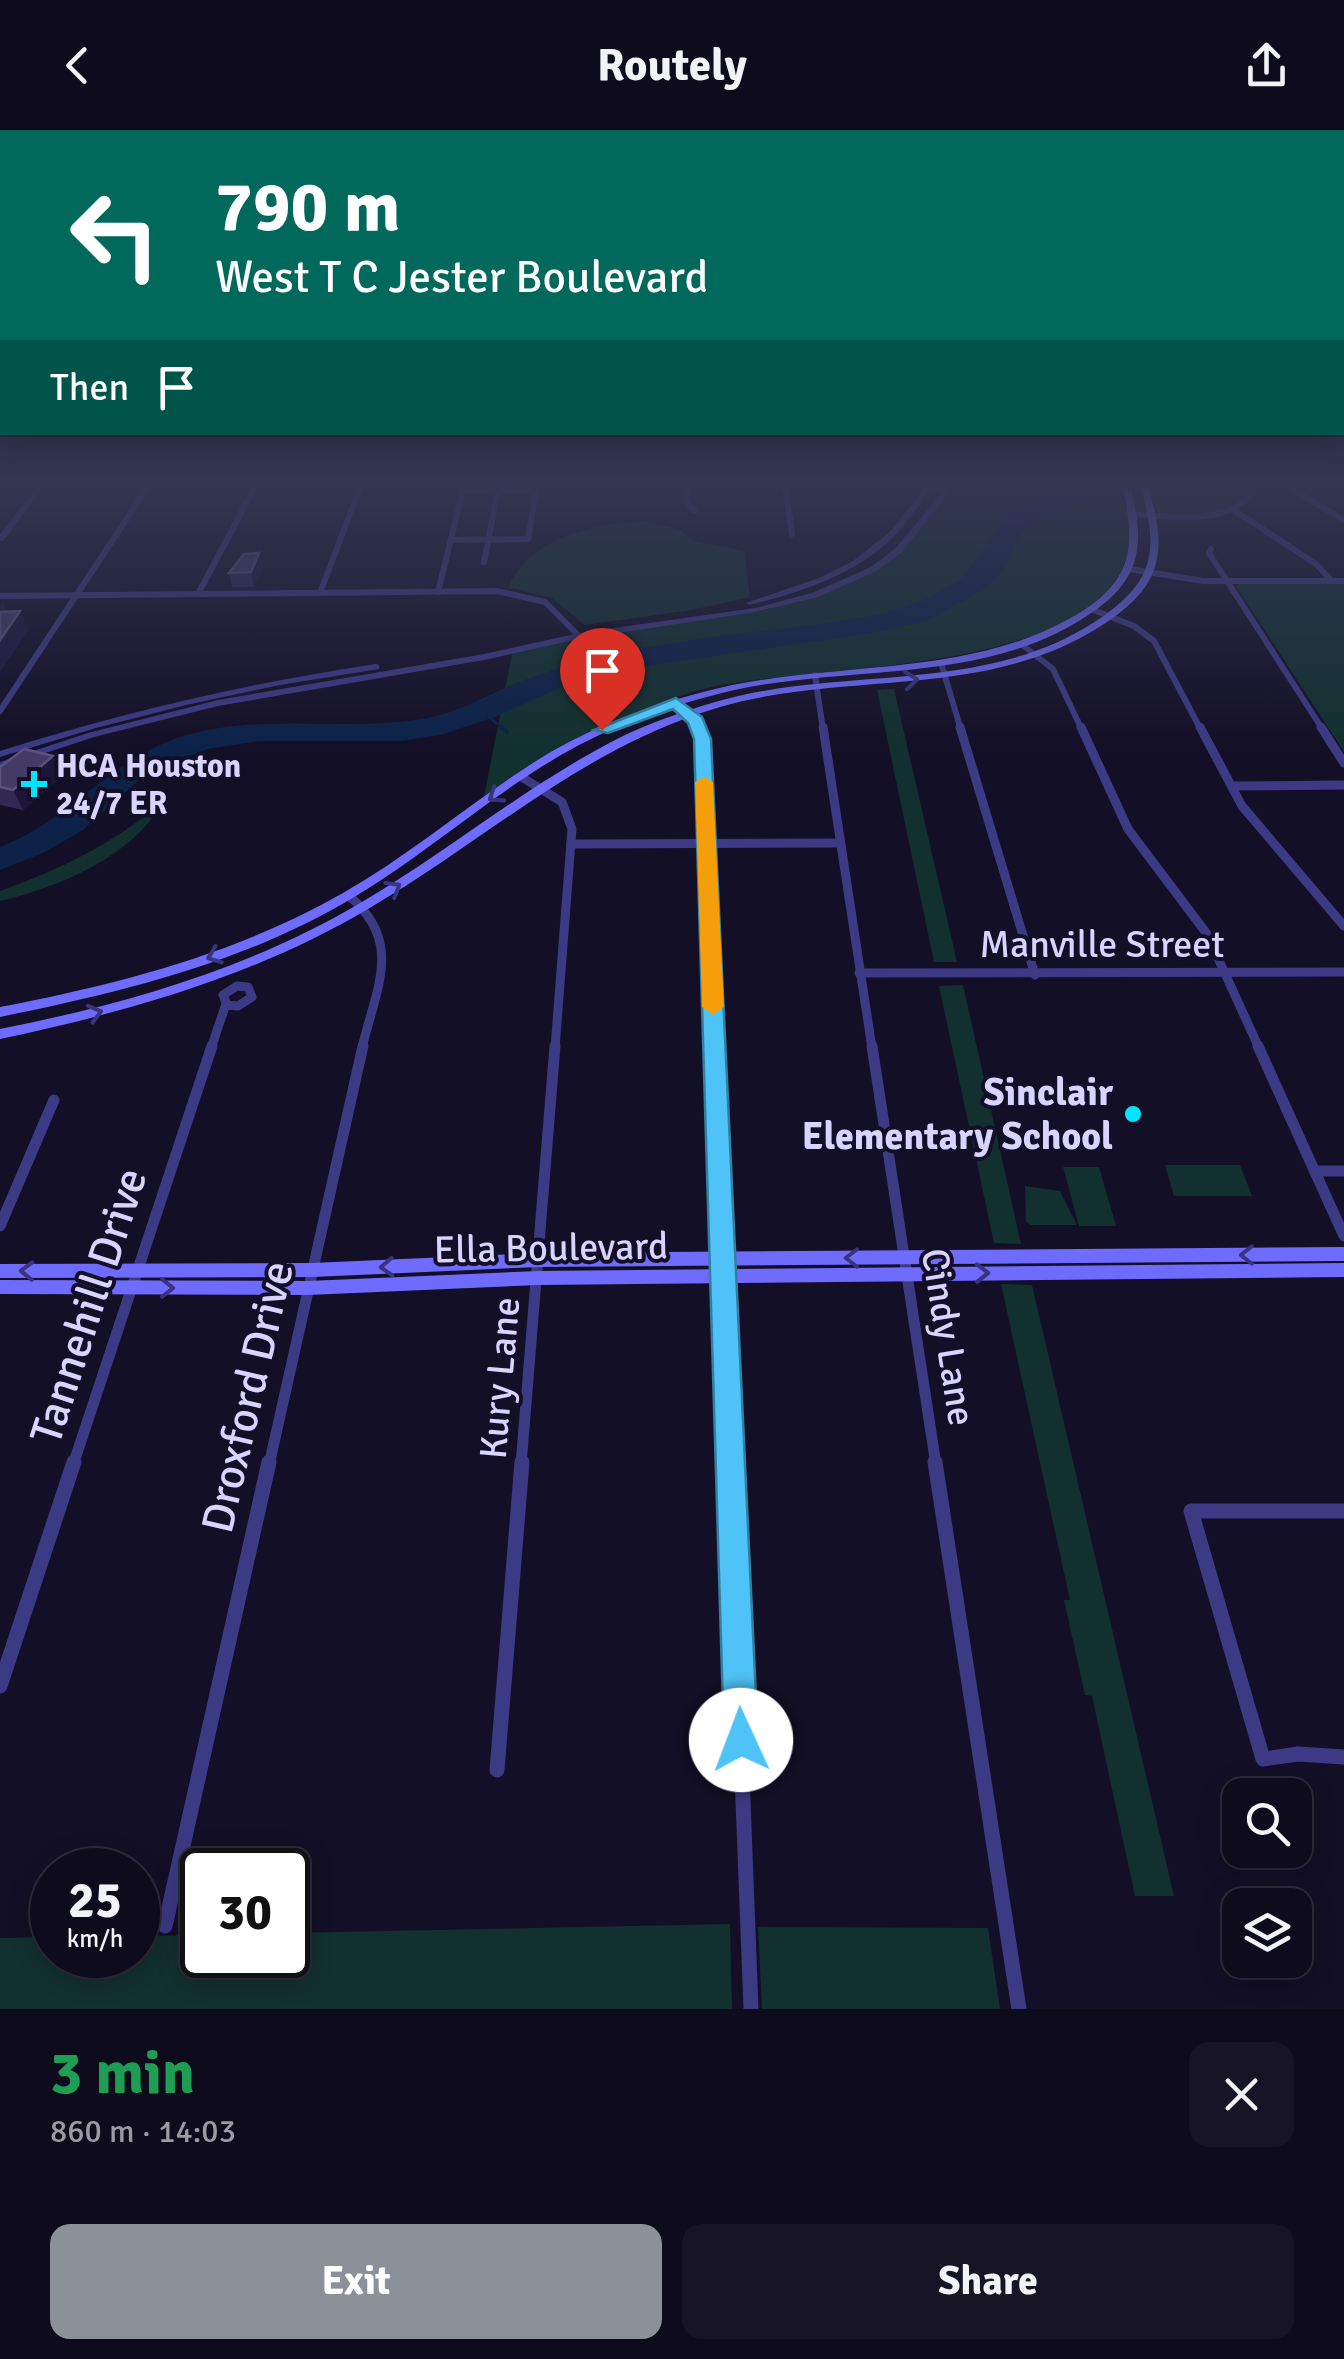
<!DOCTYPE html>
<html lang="en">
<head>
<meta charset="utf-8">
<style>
  body { margin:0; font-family:Signika,sans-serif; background:#171425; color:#f1f3f6; height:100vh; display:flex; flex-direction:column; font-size:38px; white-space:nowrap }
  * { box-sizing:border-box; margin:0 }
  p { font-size:32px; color:#9b9ba3 }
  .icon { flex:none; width:55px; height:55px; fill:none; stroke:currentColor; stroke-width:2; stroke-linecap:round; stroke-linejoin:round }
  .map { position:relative; height:1879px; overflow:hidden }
  .details { display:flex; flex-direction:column; background:#0e0b1c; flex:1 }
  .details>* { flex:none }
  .top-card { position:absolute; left:0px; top:0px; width:1345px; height:305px; box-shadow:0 5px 25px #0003,0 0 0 2px #2e2b3b; background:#00695c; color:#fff; overflow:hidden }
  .buttons { position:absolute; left:1222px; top:1648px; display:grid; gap:20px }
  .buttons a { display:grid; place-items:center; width:90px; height:90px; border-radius:20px; background:#0e0b1c; box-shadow:0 5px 25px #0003,0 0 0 2px #2e2b3b; font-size:50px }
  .speed { position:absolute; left:30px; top:1718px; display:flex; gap:20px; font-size:50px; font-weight:700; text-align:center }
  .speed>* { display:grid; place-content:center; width:130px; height:130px; border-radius:50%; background:#0e0b1c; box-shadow:0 5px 25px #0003,0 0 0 2px #2e2b3b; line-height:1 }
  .speed small { font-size:25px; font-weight:400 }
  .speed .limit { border:5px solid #111; border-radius:15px; background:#fff; color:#111 }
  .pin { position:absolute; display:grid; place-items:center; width:85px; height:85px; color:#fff; margin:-102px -42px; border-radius:50% 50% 50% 0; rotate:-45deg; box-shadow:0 0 10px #0007 }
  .pin .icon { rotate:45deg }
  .me { position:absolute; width:110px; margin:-55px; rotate:358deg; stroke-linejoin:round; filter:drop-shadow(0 0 8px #0008) }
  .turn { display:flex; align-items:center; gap:35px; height:210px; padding:0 50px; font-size:45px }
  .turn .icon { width:130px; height:130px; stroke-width:2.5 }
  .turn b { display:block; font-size:70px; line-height:85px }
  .then { display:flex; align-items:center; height:95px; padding:0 50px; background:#0003; gap:20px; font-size:38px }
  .round { display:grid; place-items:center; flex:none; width:105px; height:105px; border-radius:20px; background:#171425 }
  .headline { display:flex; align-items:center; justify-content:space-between; height:170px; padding:0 50px }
  h1 { font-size:60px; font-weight:700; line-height:75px; color:#1e9e55 }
  .cta { display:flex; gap:20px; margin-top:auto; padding:20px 50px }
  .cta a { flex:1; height:115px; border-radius:20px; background:#8c9099; color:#fff; font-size:40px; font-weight:700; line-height:115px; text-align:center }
  .cta a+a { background:#171425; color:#f1f3f6 }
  header { display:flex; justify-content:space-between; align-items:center; height:130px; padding:0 50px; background:#0e0b1c; font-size:45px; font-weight:700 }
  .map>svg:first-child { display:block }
  .green { fill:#12302f }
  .water { fill:#0c2248 }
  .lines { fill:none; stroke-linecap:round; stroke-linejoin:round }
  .stream-far1 { stroke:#0c2248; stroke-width:2.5 }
  .stream { stroke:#0c2248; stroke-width:4 }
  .minor-far3 { stroke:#3d3a85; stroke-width:6 }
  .minor-far2 { stroke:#3d3a85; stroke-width:9 }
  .minor-far1 { stroke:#3d3a85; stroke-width:11 }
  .minor { stroke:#3d3a85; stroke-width:15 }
  .tertiary { fill:#3d3a85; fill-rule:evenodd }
  .secondary { fill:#6f6bff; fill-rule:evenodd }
  .wall { fill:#312854 }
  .shaded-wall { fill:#1d163a }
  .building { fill:#433a66; stroke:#5a527e; stroke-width:2.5 }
  .oneway { stroke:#38347d }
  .route { fill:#4fc3f7; stroke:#337fa1; stroke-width:2.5 }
  .slow { fill:#f59e0b }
  .poi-dot { fill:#00e5ff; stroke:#130f26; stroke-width:4 }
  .labels { text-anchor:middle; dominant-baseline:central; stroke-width:8; stroke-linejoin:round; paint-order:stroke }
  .far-poi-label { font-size:32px; font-weight:bold; fill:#d9d4ff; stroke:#130f26; text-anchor:start }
  .street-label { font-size:38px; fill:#d9d4ff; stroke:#130f26 }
  .poi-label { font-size:38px; font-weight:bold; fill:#d9d4ff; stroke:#130f26; text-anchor:end }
  .near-street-label { font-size:45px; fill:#d9d4ff; stroke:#130f26 }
</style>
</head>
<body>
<header><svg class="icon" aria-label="back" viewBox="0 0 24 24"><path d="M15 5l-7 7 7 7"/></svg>Routely<svg class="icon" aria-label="share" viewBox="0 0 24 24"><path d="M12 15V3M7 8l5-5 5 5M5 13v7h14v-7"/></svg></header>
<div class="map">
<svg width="1344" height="1879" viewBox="0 0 1344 1879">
  <rect width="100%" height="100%" fill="#130f26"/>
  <g class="green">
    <path d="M956 355H1254C1240 387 1189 385 1159 384L1150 362 1141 363 1146 379 1142 382 1135 378 1133 365 1140 363 1120 364C1123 374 1132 388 1133 399 1133 405 1130 415 1128 421 1099 547 809 533 708 558 624 579 556 622 484 667L512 524 598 505 764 480 835 460 883 435Z"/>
    <path d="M646 391 680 400 693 411 744 421 750 467 692 480 585 495 552 468 508 457C532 406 594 394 646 391Z"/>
    <polygon points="1238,454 1344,454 1344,622 1236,456"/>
    <polygon points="894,559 957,832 934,832 877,560"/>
    <path d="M164 671C132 727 60 757 0 771V761C62 739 114 713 164 671Z"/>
    <polygon points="963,855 1021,1114 994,1113 939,856"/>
    <polygon points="1165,1035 1240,1035 1252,1066 1174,1066"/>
    <polygon points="1063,1037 1099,1037 1116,1096 1079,1096"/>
    <polygon points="1025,1056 1060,1061 1077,1095 1030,1095 1026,1091"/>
    <polygon points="1001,1154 1032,1155 1174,1766 1135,1766 1092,1566 1085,1565 1064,1470 1070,1470"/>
    <polygon points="730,1794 732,1879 0,1879 0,1808 52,1807 52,1825 138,1825 138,1806 202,1805 202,1825 288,1825 288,1803"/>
    <polygon points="758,1797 988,1798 1000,1879 762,1879"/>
  </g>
  <path class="water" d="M1097 355H1128L1035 390 1020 405 1007 435 987 458 926 491 866 504 618 540 559 558 495 587 440 605 400 611H260L208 619 145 645 83 700 45 722 0 740V717C70 690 108 631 180 607 260 582 341 602 422 589 455 584 483 567 514 554 540 544 566 536 593 529 689 504 790 502 886 483L922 471 961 449 1009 383 1050 364Z"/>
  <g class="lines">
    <polyline class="stream-far1" points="488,586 504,600"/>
    <polyline class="stream" points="501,597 507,602"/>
    <g class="minor-far3">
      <polyline points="686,355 687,373 694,381"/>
      <polyline points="785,355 792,404"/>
      <polyline points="922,355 946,361"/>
      <polyline points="1285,355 1344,390"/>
      <polyline points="1232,379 1316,434 1332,451"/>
      <path d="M1134 384C1177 387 1233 397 1259 355"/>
      <polyline points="451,410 528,409 536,361 462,361"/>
      <polyline points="1211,419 1209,423 1323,600"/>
      <polyline points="484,432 499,355"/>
      <polyline points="1129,439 1203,451 1344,451"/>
      <polyline points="438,462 464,356"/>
      <polyline points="320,463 361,355"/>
      <polyline points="198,464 256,355"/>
      <polyline points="0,466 497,461 545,472 579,506"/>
      <polyline points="1091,479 1134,496 1154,511 1201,600"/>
      <polyline points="1021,514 1053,539 1082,600"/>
      <polyline points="941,533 961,600"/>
      <polyline points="815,545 823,600"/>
      <polyline points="676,573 696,591 699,600"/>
      <polyline points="0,581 149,355"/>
    </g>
    <g class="minor-far2">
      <polyline points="698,597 702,609 714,918"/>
      <polyline points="823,597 872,918"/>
      <polyline points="960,597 1035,845"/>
      <polyline points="1081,597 1128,699 1207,804 1259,918"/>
      <polyline points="1200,597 1242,676 1344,796"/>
      <polyline points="1321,597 1344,633"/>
      <polyline points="523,648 562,672 572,699 555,918"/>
      <polyline points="1232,656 1344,655"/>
      <polyline points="571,714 839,713"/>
      <path d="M349 766C404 812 376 858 362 918"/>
      <polyline points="859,843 1344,842"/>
      <polygon points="237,856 248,857 252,867 238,876 227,875 223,865"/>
      <polyline points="211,918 226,874"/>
    </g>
    <g class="minor-far1">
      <polyline points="714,916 730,1335"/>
      <polyline points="872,916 936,1335"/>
      <polyline points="1258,916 1344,1106"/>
      <polyline points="1316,1041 1344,1041"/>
      <polyline points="0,1096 54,970"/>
      <polyline points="73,1335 212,916"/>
      <polyline points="269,1335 363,916"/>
      <polyline points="521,1335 555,916"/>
    </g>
    <g class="minor">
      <polyline points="730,1332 751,1879"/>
      <polyline points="935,1332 1019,1879"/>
      <polyline points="1344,1381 1191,1381 1263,1629 1298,1624 1344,1627"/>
      <polyline points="0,1556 74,1332"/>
      <polyline points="497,1640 522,1332"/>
      <polyline points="165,1796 269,1332"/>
    </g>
    <g class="tertiary">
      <polygon points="39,355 46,355 3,411 0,411 0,404"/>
      <path d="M927 355H934C920 373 907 394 890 410 852 446 800 462 750 475L746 473 819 448 853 431 890 402Z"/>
      <polygon points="948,355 955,355 902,422 877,441 818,467 755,482 579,509 484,530 218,576 94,607 0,638 0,632 88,603 218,570 484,524 579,503 755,478 812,463 871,437 896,418"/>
      <path d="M376 534 379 535V539L280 555 186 575 96 598 0 627V621C123 582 248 553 376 534Z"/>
    </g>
    <g class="secondary">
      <path d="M1122 355H1130C1144 409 1144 447 1094 481 986 558 845 532 722 563 666 577 611 596 561 625 489 667 427 723 356 766 247 832 123 862 0 887V877C119 854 236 824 343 763 415 722 478 666 549 623 597 595 649 576 703 562 829 528 971 552 1084 480 1135 447 1135 410 1122 355Z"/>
      <path d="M1140 355H1148C1168 423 1163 456 1101 496 983 571 847 540 720 577 583 617 488 709 368 779 255 846 128 882 0 909V899C126 874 251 838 362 772 449 721 527 655 617 609 648 593 682 582 715 572 841 535 982 566 1096 491 1156 451 1159 421 1140 355Z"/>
      <polygon points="1344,1117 1344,1131 539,1137 312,1147 0,1148 0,1134 312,1133 539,1123"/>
      <polygon points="1344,1133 1344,1147 538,1155 308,1165 0,1164 0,1150 308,1151 538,1141"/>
    </g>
  </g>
  <g class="wall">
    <polygon points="259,423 263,437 254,457 232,457 229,443"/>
    <polygon points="0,637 62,646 23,680 0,675"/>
  </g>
  <g class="shaded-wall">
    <polygon points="259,423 263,437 254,457 251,442"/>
    <polygon points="3,471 11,490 0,492 0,475"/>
    <polygon points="20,481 28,501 0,542 0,510"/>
    <polygon points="53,626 62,646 23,680 13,660"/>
  </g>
  <g class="building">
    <polygon points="259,423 251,442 229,443 244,424"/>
    <polygon points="20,481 0,510 0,482"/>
    <polygon points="24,619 53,626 13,660 0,657 0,637"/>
  </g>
  <defs><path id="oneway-chevron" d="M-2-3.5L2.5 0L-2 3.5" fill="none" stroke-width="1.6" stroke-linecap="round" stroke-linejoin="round" transform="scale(2.5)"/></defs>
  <g class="oneway">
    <use href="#oneway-chevron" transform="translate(911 550) rotate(-6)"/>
    <use href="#oneway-chevron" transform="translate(495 666) rotate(146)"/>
    <use href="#oneway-chevron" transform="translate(394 758) rotate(-31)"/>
    <use href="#oneway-chevron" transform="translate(214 826) rotate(159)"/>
    <use href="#oneway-chevron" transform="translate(95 883) rotate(-15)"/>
    <use href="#oneway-chevron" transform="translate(1247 1125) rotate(180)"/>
    <use href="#oneway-chevron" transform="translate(852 1128) rotate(-180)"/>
    <use href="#oneway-chevron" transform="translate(387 1137) rotate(177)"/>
    <use href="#oneway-chevron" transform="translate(27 1141) rotate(-179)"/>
    <use href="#oneway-chevron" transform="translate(982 1143) rotate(-1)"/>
    <use href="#oneway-chevron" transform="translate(167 1158)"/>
  </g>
  <linearGradient id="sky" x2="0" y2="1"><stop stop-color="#0a0815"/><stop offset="0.57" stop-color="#333752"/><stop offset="1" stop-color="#333752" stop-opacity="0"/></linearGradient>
  <rect width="1344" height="618" fill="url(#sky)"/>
  <polygon class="route" points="676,568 702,587 711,609 758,1610 753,1622 741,1627 729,1622 724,1610 694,609 688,593 673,579 608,603 594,600"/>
  <polygon class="slow" points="704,647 713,652 724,877 713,885 702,877 695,652"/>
  <g class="poi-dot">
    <path d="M29 639h10v10h10v10h-10v10h-10v-10h-10v-10h10z"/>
    <circle cx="1133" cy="984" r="10"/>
  </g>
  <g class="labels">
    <g class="far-poi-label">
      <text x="56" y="636">HCA Houston<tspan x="56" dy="37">24/7 ER</tspan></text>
    </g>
    <g class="street-label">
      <text x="1102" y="814">Manville Street</text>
      <text transform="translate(551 1118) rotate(-1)">Ella Boulevard</text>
      <text transform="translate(948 1207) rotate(81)">Cindy Lane</text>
      <text transform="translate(500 1248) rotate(-85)">Kury Lane</text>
    </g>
    <g class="poi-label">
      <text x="1113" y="962">Sinclair<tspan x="1113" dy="44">Elementary School</tspan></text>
    </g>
    <g class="near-street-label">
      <text transform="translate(89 1176) rotate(-72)">Tannehill Drive</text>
      <text transform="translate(248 1267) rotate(-77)">Droxford Drive</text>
    </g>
  </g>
</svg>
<div class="buttons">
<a><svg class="icon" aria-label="search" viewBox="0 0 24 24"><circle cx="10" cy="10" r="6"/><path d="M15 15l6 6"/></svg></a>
<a><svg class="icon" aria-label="layers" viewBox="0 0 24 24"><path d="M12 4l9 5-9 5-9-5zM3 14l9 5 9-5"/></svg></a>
</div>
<div class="speed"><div>25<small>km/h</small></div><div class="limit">30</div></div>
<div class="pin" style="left:602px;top:600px;background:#d93025"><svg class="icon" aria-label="arrive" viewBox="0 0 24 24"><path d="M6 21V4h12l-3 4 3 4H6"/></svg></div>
<svg class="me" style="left:741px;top:1610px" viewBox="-20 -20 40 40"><circle r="19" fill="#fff"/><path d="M0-13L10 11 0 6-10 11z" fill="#4fc3f7"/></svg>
<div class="top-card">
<div class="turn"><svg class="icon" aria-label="left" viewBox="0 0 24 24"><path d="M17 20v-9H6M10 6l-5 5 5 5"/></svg><div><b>790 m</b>West T C Jester Boulevard</div></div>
<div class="then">Then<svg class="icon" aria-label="arrive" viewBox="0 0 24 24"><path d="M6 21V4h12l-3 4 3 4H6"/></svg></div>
</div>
</div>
<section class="details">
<div class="headline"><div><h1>3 min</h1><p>860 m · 14:03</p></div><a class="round"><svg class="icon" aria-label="close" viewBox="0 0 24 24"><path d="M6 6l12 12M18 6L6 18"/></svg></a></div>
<div class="cta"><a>Exit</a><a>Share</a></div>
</section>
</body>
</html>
